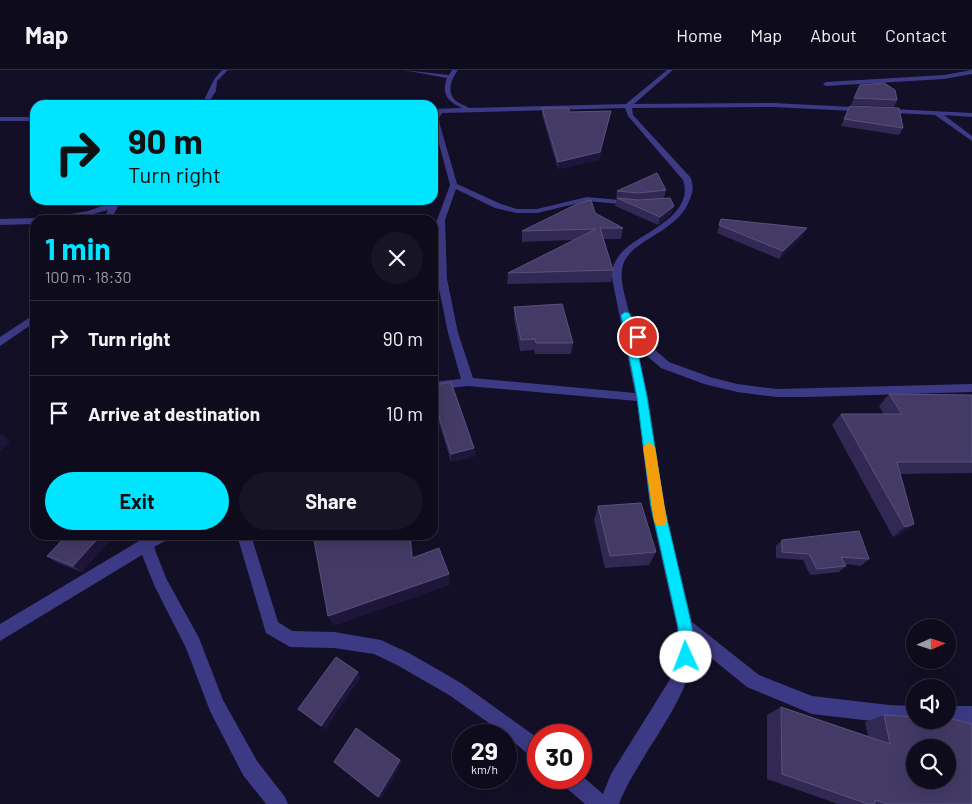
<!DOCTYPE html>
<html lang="en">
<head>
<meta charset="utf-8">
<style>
  body { margin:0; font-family:Barlow,sans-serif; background:#171425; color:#f1f3f6; height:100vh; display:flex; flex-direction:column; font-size:19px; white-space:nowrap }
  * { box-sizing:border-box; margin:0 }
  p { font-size:16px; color:#9b9ba3 }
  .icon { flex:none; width:28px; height:28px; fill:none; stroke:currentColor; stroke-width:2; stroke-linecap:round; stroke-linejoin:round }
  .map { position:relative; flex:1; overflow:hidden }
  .sheet { position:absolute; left:30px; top:145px; width:408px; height:325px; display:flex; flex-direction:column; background:#0e0b1c; border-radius:15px; box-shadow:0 5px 20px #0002,0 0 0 1px #2e2b3b }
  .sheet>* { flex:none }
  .guide { position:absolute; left:30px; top:30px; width:408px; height:105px; border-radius:15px; box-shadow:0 5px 20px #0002,0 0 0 1px #2e2b3b; background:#00e5ff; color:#111; overflow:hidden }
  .needle { width:32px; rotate:87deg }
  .controls { position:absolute; left:906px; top:549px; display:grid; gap:10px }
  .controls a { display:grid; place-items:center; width:50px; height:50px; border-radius:50%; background:#0e0b1c; box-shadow:0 5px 20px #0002,0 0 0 1px #2e2b3b; font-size:25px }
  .speed { position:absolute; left:452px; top:654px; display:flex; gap:10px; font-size:25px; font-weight:700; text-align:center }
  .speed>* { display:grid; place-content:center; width:65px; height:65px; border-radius:50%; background:#0e0b1c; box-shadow:0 5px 20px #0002,0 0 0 1px #2e2b3b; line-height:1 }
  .speed small { font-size:12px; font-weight:400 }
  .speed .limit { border:8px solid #d22; background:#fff; color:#111 }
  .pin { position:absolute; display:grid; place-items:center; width:42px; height:42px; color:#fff; margin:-21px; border:2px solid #fff; border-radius:50%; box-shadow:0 1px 5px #0007 }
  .me { position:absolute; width:55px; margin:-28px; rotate:358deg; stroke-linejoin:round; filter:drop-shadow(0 0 4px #0008) }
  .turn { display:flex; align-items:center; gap:18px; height:105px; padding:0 15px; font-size:22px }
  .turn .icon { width:65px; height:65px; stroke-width:2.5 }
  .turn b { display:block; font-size:35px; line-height:42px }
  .round { display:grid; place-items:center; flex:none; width:52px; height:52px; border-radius:26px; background:#171425 }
  .summary { display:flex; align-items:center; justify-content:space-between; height:85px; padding:0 15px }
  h1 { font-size:30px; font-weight:700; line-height:38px; color:#00e5ff }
  .cta { display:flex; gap:10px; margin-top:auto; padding:10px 15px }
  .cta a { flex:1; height:58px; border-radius:30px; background:#00e5ff; color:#111; font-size:20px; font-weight:700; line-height:58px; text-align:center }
  .cta a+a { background:#171425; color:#f1f3f6 }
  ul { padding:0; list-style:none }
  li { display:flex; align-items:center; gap:15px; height:75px; padding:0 15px; border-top:1px solid #2e2b3b }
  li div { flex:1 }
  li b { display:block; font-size:19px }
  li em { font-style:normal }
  header { display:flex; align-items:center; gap:30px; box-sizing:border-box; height:70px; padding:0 25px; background:#0e0b1c; border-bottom:1px solid #2e2b3b }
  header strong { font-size:24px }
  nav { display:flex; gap:28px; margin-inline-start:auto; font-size:18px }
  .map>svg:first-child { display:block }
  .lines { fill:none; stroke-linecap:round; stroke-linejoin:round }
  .service { fill:#3d3a85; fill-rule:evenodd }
  .minor { fill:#3d3a85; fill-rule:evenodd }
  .wall { fill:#312854 }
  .shaded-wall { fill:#1d163a }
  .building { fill:#433a66; stroke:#5a527e; fill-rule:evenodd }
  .route { fill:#00e5ff; stroke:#0095a6 }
  .slow { fill:#f59e0b }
</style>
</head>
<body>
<header>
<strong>Map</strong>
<nav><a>Home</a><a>Map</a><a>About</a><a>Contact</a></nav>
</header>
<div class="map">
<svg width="972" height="734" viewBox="0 0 972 734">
  <rect width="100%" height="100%" fill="#130f26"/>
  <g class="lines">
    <polygon class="service" points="972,0 972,4 944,9 826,16 823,14 826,12 944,5"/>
    <g class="minor">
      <path d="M222 0H228L217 11 216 21 207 35H201C210 21 210 12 222 0Z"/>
      <path d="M403 0 449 5 452 0H458C452 8 446 22 455 30 459 34 465 35 469 38L626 34 667 0H673L634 34 773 33 972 43V47L944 45 972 66V71L935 45 773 37 632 38 633 45 690 107C694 115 693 122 690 129 678 163 631 169 623 195 618 211 628 234 631 251L634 252 654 279 669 292 710 307 737 314 777 319 972 314V322L807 327H777L737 322 704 314 661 298 646 285 635 269 648 327 664 436 692 552 759 605 812 626 889 635 915 636V650L921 651 915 654 889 653 812 644 747 617 694 574C696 624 637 686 619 734H585L563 715 561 708H581V705L603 724 611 704 669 611 678 587 677 557 650 436 637 331 468 316 432 320V312L461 309 448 263 437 209V150L450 115 434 55 433 48 436 43H432V39L462 38C448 31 441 25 447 8ZM625 38 628 46 683 110C695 145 644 162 625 179 617 186 614 194 611 203L635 323 473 308 458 263 447 209 445 150 456 119 495 138 517 143H537L587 131 631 135 635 133 631 131 587 127 537 139H517L501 134 457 114 440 55 439 48 442 43Z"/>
      <rect x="0" y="47" width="35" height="4"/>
      <polygon points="119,130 129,130 118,136 111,150 103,150 108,140 72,150 49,150 53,147 88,141"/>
      <polygon points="35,148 39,150 35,150 35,154 0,155 0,149"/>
      <polygon points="35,244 35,252 0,276 0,267"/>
      <polygon points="139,465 169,465 167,470 154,477 166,508 199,568 223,630 257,691 285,727 288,734 266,734 243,705 210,641 186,578 155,517 142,485 0,571 0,554 139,471"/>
      <polygon points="237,465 251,465 278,552 292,561 334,562 381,570 409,583 461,613 539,669 539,690 532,688 506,665 449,625 397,595 374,584 334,578 290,577 266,563"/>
      <polygon points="948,636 972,636 972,654 948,654 942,651 948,650"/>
    </g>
  </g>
  <g class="wall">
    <polygon points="860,15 897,30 894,37 851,35"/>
    <polygon points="850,36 903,58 899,65 841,56"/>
    <polygon points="542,38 570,42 611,41 599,90 558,99 542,45"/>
    <polygon points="666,120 664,128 636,130 672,143 658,155 615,136 617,128 623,129 616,128 617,121"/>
    <polygon points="595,143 623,158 621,169 604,169 613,200 611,212 507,214 508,203 573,170 522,172 522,161"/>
    <polygon points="721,149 803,166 779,189 717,163"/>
    <polygon points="514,237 573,273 571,284 535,284 534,280 520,281 514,248"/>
    <polygon points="432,316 474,378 475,386 451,392 432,330"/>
    <polygon points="889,324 972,325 972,403 900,404 914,454 901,464 893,467 832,355 841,344 884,344 879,336"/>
    <polygon points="598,436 656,482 649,495 605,498 594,450"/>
    <polygon points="67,465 82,502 56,492 47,486"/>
    <polygon points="782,470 869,489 861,496 845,494 846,496 839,502 810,505 803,490 776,488 776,476"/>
    <polygon points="781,637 868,666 865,652 884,645 972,734 838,734 767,709 767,645"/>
  </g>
  <g class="shaded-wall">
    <polygon points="611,41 599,90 558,99 558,92"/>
    <polygon points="674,136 672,143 658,155 660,147"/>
    <polygon points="807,158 803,166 779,189 783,181"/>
    <polygon points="2,364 10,372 0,381 0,366"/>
    <polygon points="474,378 475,386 451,392 451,384"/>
    <polygon points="914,454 901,464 893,467 905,457"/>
    <polygon points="101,465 115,465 82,502 73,496"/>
    <polygon points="410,465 411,465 415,499 412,488"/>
    <polygon points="449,504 450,515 334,556 328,546"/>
    <polygon points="358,602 361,607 325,660 321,656"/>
    <polygon points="400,690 402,693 381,729 378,727"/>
  </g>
  <g class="building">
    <polygon points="884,13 895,20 897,30 854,28 860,15"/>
    <polygon points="850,36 899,38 903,58 844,49"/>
    <polygon points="542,38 568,38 570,42 611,41 600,82 558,92"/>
    <polygon points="657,103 666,120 638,123 617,121"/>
    <polygon points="617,128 638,130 670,128 674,136 660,147"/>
    <polygon points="591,130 595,143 623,158 600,158 613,200 508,203 596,159 522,161 577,134"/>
    <polygon points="721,149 807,158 783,181 719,155"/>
    <polygon points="562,234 573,273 536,273 535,269 521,270 514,237"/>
    <polygon points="451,312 474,378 451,384 432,325 432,316"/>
    <polygon points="889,324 972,325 972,392 897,392 914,454 905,457 841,344 902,344"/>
    <polygon points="641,433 656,482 610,486 598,436"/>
    <polygon points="859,461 869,489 841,487 846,496 817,499 809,484 782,482 782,470"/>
    <polygon points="67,465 101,465 73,496 47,486"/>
    <polygon points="313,465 410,465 412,488 439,478 449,504 328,546"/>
    <polygon points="336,587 358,602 321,656 298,639"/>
    <path d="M781 637 890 674 884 645 915 647V650H948V648L972 654V734H887L875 730V734H868L782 704ZM915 678H948V710H915Z"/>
    <polygon points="356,658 400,690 378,727 334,692"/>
  </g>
  <polygon class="route" points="625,242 629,243 643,267 642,269 635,269 647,327 664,436 692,557 694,587 691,593 686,595 681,593 679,587 678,557 651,436 637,327 621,245"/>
  <polygon class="slow" points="649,372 655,377 667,451 665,455 661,456 656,455 654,451 643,377"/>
</svg>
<div class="controls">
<a><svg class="needle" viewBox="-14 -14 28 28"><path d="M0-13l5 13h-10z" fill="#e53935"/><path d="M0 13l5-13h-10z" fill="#9b9ba3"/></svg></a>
<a><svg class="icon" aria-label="sound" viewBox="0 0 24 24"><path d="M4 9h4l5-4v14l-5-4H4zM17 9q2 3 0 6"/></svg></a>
<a><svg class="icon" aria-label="search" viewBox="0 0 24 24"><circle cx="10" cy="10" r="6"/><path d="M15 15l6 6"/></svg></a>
</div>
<div class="speed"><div>29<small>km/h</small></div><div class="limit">30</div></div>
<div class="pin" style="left:638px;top:267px;background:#d93025"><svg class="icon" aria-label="arrive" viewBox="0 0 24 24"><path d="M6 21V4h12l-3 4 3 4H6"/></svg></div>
<svg class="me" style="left:686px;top:587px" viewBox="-20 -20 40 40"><circle r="19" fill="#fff"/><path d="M0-13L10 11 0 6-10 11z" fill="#00e5ff"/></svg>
<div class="guide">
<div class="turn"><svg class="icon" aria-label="right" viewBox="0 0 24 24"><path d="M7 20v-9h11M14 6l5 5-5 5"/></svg><div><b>90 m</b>Turn right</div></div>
</div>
<section class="sheet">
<div class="summary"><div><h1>1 min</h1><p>100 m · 18:30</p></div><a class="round"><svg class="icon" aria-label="close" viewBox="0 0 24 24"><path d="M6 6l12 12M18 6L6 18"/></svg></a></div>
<ul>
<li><svg class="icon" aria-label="right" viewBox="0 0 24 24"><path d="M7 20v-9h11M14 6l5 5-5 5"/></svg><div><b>Turn right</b></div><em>90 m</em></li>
<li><svg class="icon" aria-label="arrive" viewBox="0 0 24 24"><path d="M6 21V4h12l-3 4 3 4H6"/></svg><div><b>Arrive at destination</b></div><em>10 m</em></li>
</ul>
<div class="cta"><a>Exit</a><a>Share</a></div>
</section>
</div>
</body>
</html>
